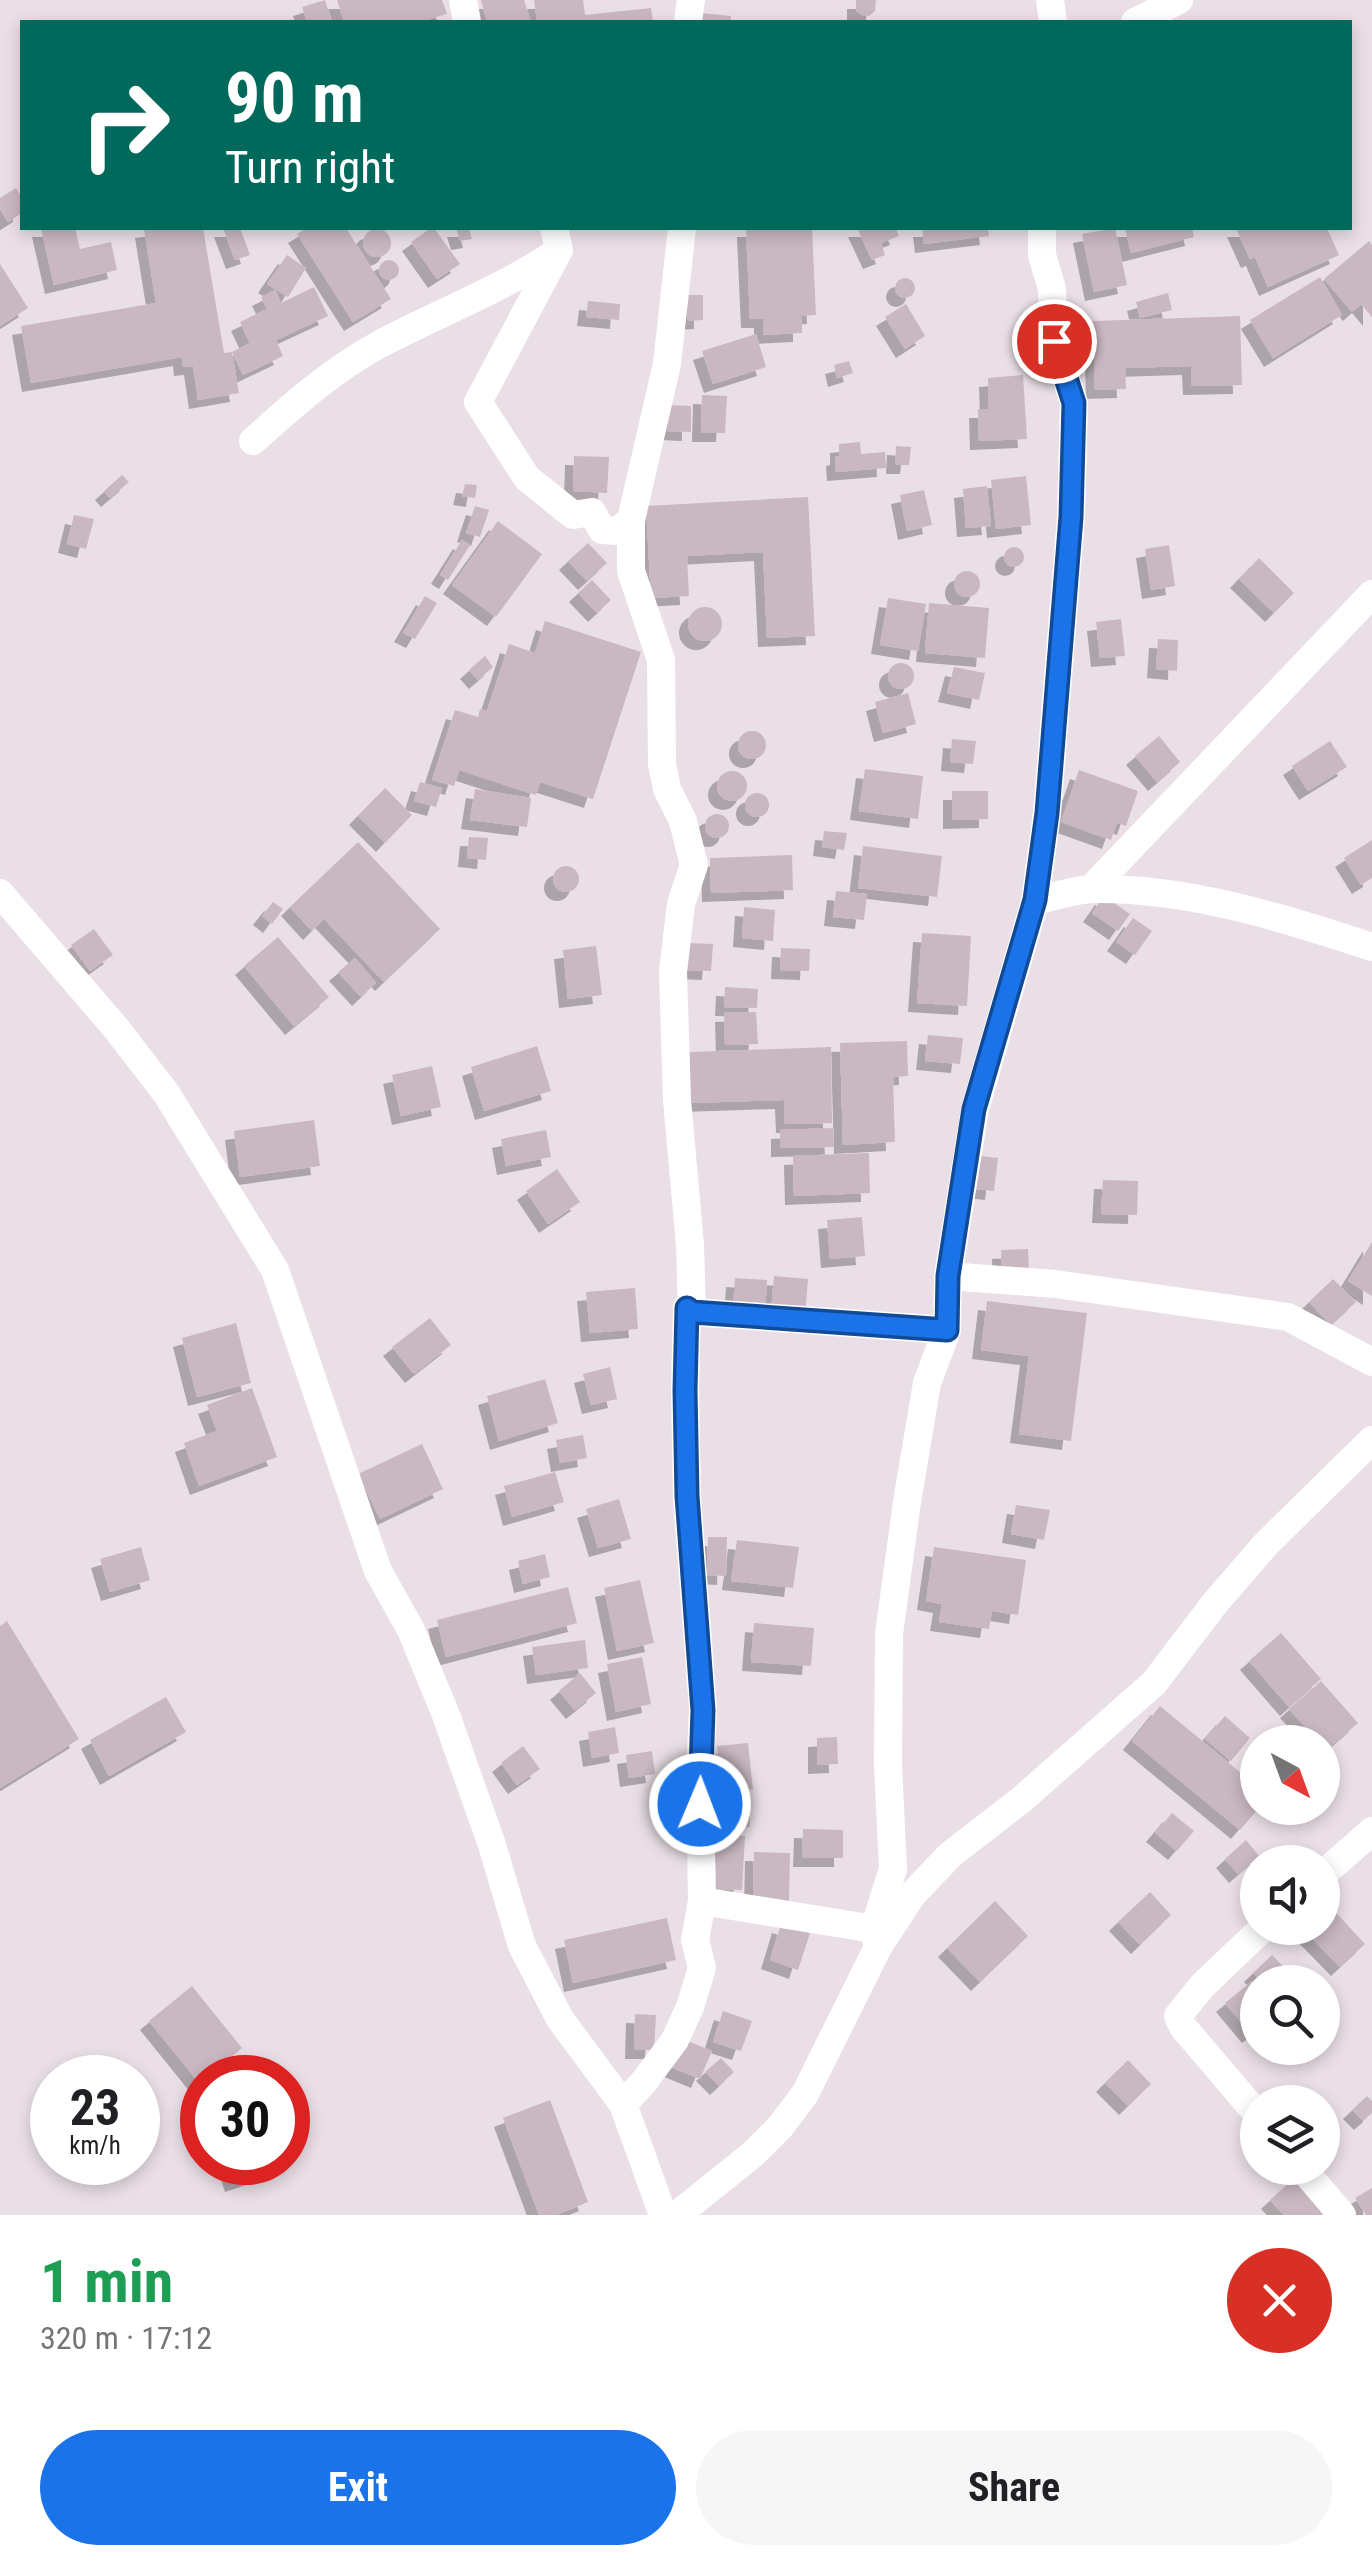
<!DOCTYPE html>
<html lang="en">
<head>
<meta charset="utf-8">
<style>
  body { margin:0; font-family:"Roboto Condensed",sans-serif; background:#f6f6f6; color:#202124; height:100vh; display:flex; flex-direction:column; font-size:38px; white-space:nowrap }
  * { box-sizing:border-box; margin:0 }
  p { font-size:32px; color:#757577 }
  .icon { flex:none; width:55px; height:55px; fill:none; stroke:currentColor; stroke-width:2; stroke-linecap:round; stroke-linejoin:round }
  .map { position:relative; height:2215px; overflow:hidden }
  .details { display:flex; flex-direction:column; background:#fff; flex:1 }
  .details>* { flex:none }
  .top-card { position:absolute; left:20px; top:20px; width:1332px; height:210px; border-radius:0px; box-shadow:0 5px 15px #0003; background:#00695c; color:#fff; overflow:hidden }
  .needle { width:65px; rotate:139deg }
  .tools { position:absolute; left:1240px; top:1725px; display:grid; gap:20px }
  .tools a { display:grid; place-items:center; width:100px; height:100px; border-radius:50%; background:#fff; box-shadow:0 5px 15px #0003; font-size:50px }
  .speed { position:absolute; left:30px; top:2055px; display:flex; gap:20px; font-size:50px; font-weight:700; text-align:center }
  .speed>* { display:grid; place-content:center; width:130px; height:130px; border-radius:50%; background:#fff; box-shadow:0 5px 15px #0003; line-height:1 }
  .speed small { font-size:25px; font-weight:400 }
  .speed .limit { border:15px solid #d22; background:#fff; color:#111 }
  .pin { position:absolute; display:grid; place-items:center; width:85px; height:85px; color:#fff; margin:-42px; border:5px solid #fff; border-radius:50%; box-shadow:0 2px 10px #0007 }
  .me { position:absolute; width:110px; margin:-55px; rotate:1deg; stroke-linejoin:round; filter:drop-shadow(0 0 8px #0008) }
  .turn { display:flex; align-items:center; gap:35px; height:210px; padding:0 40px; font-size:45px }
  .turn .icon { width:130px; height:130px; stroke-width:2.5 }
  .turn b { display:block; font-size:70px; line-height:85px }
  .round { display:grid; place-items:center; flex:none; width:105px; height:105px; border-radius:52px; background:#f6f6f6 }
  .headline { display:flex; align-items:center; justify-content:space-between; height:170px; padding:0 40px }
  h1 { font-size:60px; font-weight:700; line-height:75px; color:#1e9e55 }
  .button { display:flex; gap:20px; margin-top:auto; padding:20px 40px }
  .button a { flex:1; height:115px; border-radius:60px; background:#1a73e8; color:#fff; font-size:40px; font-weight:700; line-height:115px; text-align:center }
  .button a+a { background:#f6f6f6; color:#202124 }
  .map>svg:first-child { display:block }
  .building { fill:#c9b8c2; filter:url(#shadow) }
  .lines { fill:none; stroke-linecap:round; stroke-linejoin:round }
  .minor { stroke:#fff; stroke-width:28 }
  .route-casing { stroke:#114b97; stroke-width:25 }
  .route { stroke:#1a73e8; stroke-width:18 }
</style>
</head>
<body>
<div class="map">
<svg width="1372" height="2215" viewBox="0 0 1372 2215">
  <defs>
    <filter id="shadow"><feDropShadow dx="-9" dy="9" stdDeviation="0" flood-color="#0004"/></filter>
  </defs>
  <rect width="100%" height="100%" fill="#ebdfe7"/>
  <g class="building">
    <polygon points="325,0 332,22 307,22 302,7"/>
    <polygon points="337,0 442,0 447,14 429,19 430,22 344,22"/>
    <polygon points="481,0 524,0 531,22 487,22"/>
    <polygon points="534,0 583,0 585,15 651,8 653,22 537,22"/>
    <polygon points="856,0 876,0 875,11 869,16 862,15 856,11"/>
    <polygon points="701,13 731,16 730,22 700,22"/>
    <polygon points="16,188 22,198 22,213 8,222 0,209 0,198"/>
    <polygon points="41,228 75,228 80,249 111,242 117,270 54,285"/>
    <polygon points="152,228 203,228 224,353 232,352 250,343 240,322 267,309 261,297 275,290 281,303 314,287 328,316 276,340 283,356 243,375 232,352 239,393 198,400 193,366 183,367 182,357 31,383 21,326 156,303 144,229"/>
    <polygon points="223,228 240,228 250,255 235,260"/>
    <polygon points="307,228 346,228 391,299 353,322 297,234"/>
    <polygon points="431,228 434,228 460,264 437,279 411,242"/>
    <polygon points="456,228 469,228 472,239 460,241"/>
    <polygon points="746,228 812,228 816,315 802,316 802,333 763,335 763,319 750,319"/>
    <polygon points="857,228 896,228 899,236 881,243 885,255 872,260"/>
    <polygon points="922,228 988,228 989,236 924,244"/>
    <polygon points="1115,228 1127,285 1094,292 1082,234"/>
    <polygon points="1125,228 1192,228 1194,237 1131,253"/>
    <polygon points="1236,228 1327,228 1339,255 1268,287 1255,257 1250,259"/>
    <circle cx="377" cy="243" r="14"/>
    <polygon points="1369,241 1372,245 1372,317 1361,304 1352,312 1324,279"/>
    <polygon points="287,255 306,268 288,297 267,284"/>
    <circle cx="389" cy="270" r="10"/>
    <polygon points="0,264 28,308 0,326"/>
    <polygon points="1320,277 1342,315 1273,358 1250,320"/>
    <circle cx="905" cy="288" r="10"/>
    <polygon points="1168,293 1172,310 1140,318 1136,302"/>
    <polygon points="687,295 703,295 703,320 687,321"/>
    <polygon points="588,301 620,304 619,320 586,317"/>
    <polygon points="906,304 925,336 905,349 885,317"/>
    <polygon points="1240,316 1242,385 1192,386 1191,366 1125,368 1126,389 1095,390 1093,321"/>
    <polygon points="756,334 766,367 713,384 702,351"/>
    <polygon points="849,361 853,373 837,378 834,365"/>
    <polygon points="1023,375 1027,439 979,441 978,409 989,409 988,378"/>
    <polygon points="702,395 727,396 725,433 701,433"/>
    <polygon points="668,405 691,406 691,432 667,431"/>
    <polygon points="860,442 861,454 885,452 886,468 836,472 835,457 839,456 839,444"/>
    <polygon points="896,446 911,447 909,465 895,465"/>
    <polygon points="574,456 609,457 607,493 573,491"/>
    <polygon points="122,475 129,482 110,498 104,491"/>
    <polygon points="1026,476 1031,525 996,529 991,480"/>
    <polygon points="465,484 477,485 475,498 462,496"/>
    <polygon points="987,486 991,526 966,528 963,489"/>
    <polygon points="924,490 932,525 907,531 900,495"/>
    <polygon points="808,497 815,636 767,638 763,552 687,556 689,596 651,598 646,506"/>
    <polygon points="475,506 489,510 480,537 466,533"/>
    <polygon points="74,515 94,519 86,549 67,544"/>
    <polygon points="498,521 542,554 496,617 452,585"/>
    <polygon points="462,540 470,545 448,580 440,575"/>
    <polygon points="588,543 607,563 587,581 568,561"/>
    <polygon points="1169,545 1175,586 1151,590 1145,549"/>
    <circle cx="1014" cy="557" r="10"/>
    <polygon points="1259,558 1294,593 1274,613 1239,579"/>
    <circle cx="967" cy="584" r="13"/>
    <polygon points="592,580 611,600 597,613 578,593"/>
    <polygon points="425,596 437,603 415,639 403,633"/>
    <polygon points="888,598 926,604 918,651 880,645"/>
    <polygon points="929,603 989,608 985,658 925,653"/>
    <circle cx="705" cy="624" r="17"/>
    <polygon points="1121,619 1125,656 1100,658 1096,622"/>
    <polygon points="545,621 641,652 593,799 540,782 536,795 459,770 454,786 432,780 455,710 478,717 480,709 487,711 509,644 535,653"/>
    <polygon points="1158,639 1178,640 1177,671 1156,669"/>
    <polygon points="485,656 493,667 478,680 469,670"/>
    <circle cx="901" cy="676" r="13"/>
    <polygon points="954,667 985,673 979,700 947,693"/>
    <polygon points="908,693 916,724 883,733 875,702"/>
    <circle cx="752" cy="745" r="14"/>
    <polygon points="1159,736 1180,762 1157,782 1135,756"/>
    <polygon points="952,739 976,741 973,764 950,762"/>
    <polygon points="1330,741 1347,767 1308,791 1292,766"/>
    <polygon points="865,769 923,776 918,819 859,811"/>
    <polygon points="1079,770 1138,791 1126,826 1117,823 1111,840 1061,822"/>
    <circle cx="732" cy="786" r="15"/>
    <polygon points="420,782 442,788 436,807 414,801"/>
    <polygon points="385,788 412,815 385,843 358,816"/>
    <polygon points="475,789 531,798 527,827 470,820"/>
    <polygon points="952,791 988,791 988,819 952,820"/>
    <circle cx="757" cy="805" r="12"/>
    <circle cx="717" cy="826" r="12"/>
    <polygon points="824,831 847,833 844,850 822,847"/>
    <polygon points="469,837 488,838 486,860 467,858"/>
    <polygon points="1372,840 1372,878 1361,885 1344,858"/>
    <polygon points="358,842 440,929 384,982 324,919 312,931 290,907"/>
    <polygon points="863,846 942,856 937,897 858,888"/>
    <polygon points="792,855 793,890 711,893 710,858"/>
    <circle cx="566" cy="879" r="13"/>
    <polygon points="836,891 867,894 864,920 833,917"/>
    <polygon points="1104,896 1130,914 1118,931 1092,913"/>
    <polygon points="273,902 283,909 272,924 262,916"/>
    <polygon points="744,907 775,910 773,941 742,938"/>
    <polygon points="1133,918 1152,931 1135,955 1116,942"/>
    <polygon points="94,929 113,955 90,971 71,945"/>
    <polygon points="922,933 971,936 967,1006 917,1003"/>
    <polygon points="278,937 329,997 294,1026 244,966"/>
    <polygon points="688,943 713,944 711,971 687,970"/>
    <polygon points="596,946 602,995 568,999 563,950"/>
    <polygon points="781,948 810,949 809,971 780,970"/>
    <polygon points="355,958 376,983 361,997 338,972"/>
    <polygon points="725,987 758,989 757,1008 724,1007"/>
    <polygon points="756,1012 758,1044 725,1045 724,1013"/>
    <polygon points="928,1035 963,1038 960,1064 925,1061"/>
    <polygon points="907,1041 908,1076 893,1077 895,1142 843,1145 840,1043"/>
    <polygon points="537,1046 551,1091 484,1111 471,1067"/>
    <polygon points="831,1047 832,1123 785,1124 784,1100 691,1103 689,1052"/>
    <polygon points="432,1066 441,1107 401,1116 392,1075"/>
    <polygon points="314,1120 320,1166 240,1177 234,1131"/>
    <polygon points="833,1128 834,1147 780,1148 780,1130"/>
    <polygon points="546,1130 551,1157 506,1166 501,1139"/>
    <polygon points="869,1153 870,1193 794,1196 793,1156"/>
    <polygon points="971,1155 998,1158 994,1191 967,1188"/>
    <polygon points="557,1169 580,1202 548,1224 526,1191"/>
    <polygon points="1103,1180 1138,1181 1137,1215 1101,1214"/>
    <polygon points="862,1217 865,1256 830,1259 827,1220"/>
    <polygon points="1372,1242 1372,1296 1348,1281"/>
    <polygon points="1028,1249 1029,1272 1002,1273 1001,1250"/>
    <polygon points="774,1276 808,1279 805,1315 771,1312"/>
    <polygon points="735,1278 767,1280 765,1311 733,1309"/>
    <polygon points="1333,1279 1356,1302 1331,1325 1309,1302"/>
    <polygon points="635,1288 638,1329 590,1333 586,1292"/>
    <polygon points="987,1301 1087,1313 1071,1441 1019,1434 1029,1356 981,1350"/>
    <polygon points="430,1318 451,1345 414,1374 392,1347"/>
    <polygon points="236,1323 251,1383 197,1397 182,1338"/>
    <polygon points="610,1367 617,1399 591,1405 583,1374"/>
    <polygon points="545,1379 558,1423 499,1441 487,1396"/>
    <polygon points="252,1388 277,1457 199,1486 184,1443 217,1431 207,1405"/>
    <polygon points="583,1435 587,1458 560,1463 556,1440"/>
    <polygon points="422,1444 443,1489 380,1519 358,1474"/>
    <polygon points="555,1472 564,1502 512,1517 504,1486"/>
    <polygon points="619,1499 631,1539 598,1548 586,1509"/>
    <polygon points="1016,1505 1050,1510 1044,1540 1011,1534"/>
    <polygon points="708,1537 727,1537 726,1576 707,1575"/>
    <polygon points="737,1540 799,1547 793,1588 731,1581"/>
    <polygon points="141,1547 150,1580 110,1592 100,1559"/>
    <polygon points="934,1547 1026,1560 1018,1615 992,1611 989,1629 939,1622 942,1604 926,1601"/>
    <polygon points="545,1554 550,1577 523,1584 518,1561"/>
    <polygon points="640,1580 654,1643 617,1651 604,1588"/>
    <polygon points="568,1587 577,1623 446,1657 437,1620"/>
    <polygon points="7,1621 79,1739 0,1788 0,1626"/>
    <polygon points="754,1623 814,1628 811,1666 751,1662"/>
    <polygon points="1281,1633 1321,1679 1289,1707 1249,1661"/>
    <polygon points="585,1640 588,1668 536,1675 532,1647"/>
    <polygon points="642,1657 651,1704 616,1712 607,1664"/>
    <polygon points="580,1673 596,1693 575,1710 559,1691"/>
    <polygon points="1321,1681 1358,1723 1326,1751 1322,1742 1319,1742 1289,1709"/>
    <polygon points="166,1697 186,1732 109,1776 90,1740"/>
    <polygon points="1160,1706 1258,1787 1258,1809 1240,1830 1132,1741"/>
    <polygon points="1225,1716 1250,1738 1231,1761 1205,1739"/>
    <polygon points="615,1727 619,1753 592,1758 588,1732"/>
    <polygon points="837,1737 838,1764 817,1765 817,1738"/>
    <polygon points="748,1743 753,1789 722,1793 717,1746"/>
    <polygon points="523,1746 540,1769 517,1785 501,1763"/>
    <polygon points="652,1751 655,1774 629,1778 626,1755"/>
    <polygon points="722,1808 750,1808 750,1827 723,1828"/>
    <polygon points="1172,1813 1194,1831 1177,1851 1155,1833"/>
    <polygon points="803,1829 843,1830 843,1858 802,1858"/>
    <polygon points="717,1835 745,1836 742,1890 715,1889"/>
    <polygon points="1246,1840 1259,1856 1238,1874 1225,1859"/>
    <polygon points="754,1852 790,1853 789,1901 753,1900"/>
    <polygon points="1150,1892 1171,1915 1140,1945 1118,1922"/>
    <polygon points="995,1901 1028,1936 980,1982 947,1948"/>
    <polygon points="1329,1905 1365,1944 1340,1967 1302,1928 1322,1928 1322,1911"/>
    <polygon points="667,1918 676,1960 573,1983 564,1940"/>
    <polygon points="781,1924 810,1933 798,1970 770,1960"/>
    <polygon points="1272,1955 1299,1982 1262,1982 1253,1973"/>
    <polygon points="1252,1981 1258,1988 1258,2029 1251,2034 1225,2003"/>
    <polygon points="192,1986 242,2048 206,2078 202,2078 199,2083 149,2021"/>
    <polygon points="723,2011 752,2021 741,2051 713,2042"/>
    <polygon points="635,2014 656,2015 654,2050 634,2050"/>
    <polygon points="683,2039 712,2051 700,2079 671,2067"/>
    <polygon points="100,2058 104,2078 75,2078 72,2063"/>
    <polygon points="721,2058 734,2072 719,2086 705,2072"/>
    <polygon points="1128,2060 1151,2084 1128,2106 1105,2083"/>
    <polygon points="1367,2096 1372,2101 1372,2113 1363,2121 1352,2110"/>
    <polygon points="550,2100 588,2202 556,2215 539,2215 503,2118"/>
    <polygon points="1322,2112 1335,2130 1322,2140"/>
    <polygon points="227,2162 294,2162 294,2163 234,2183"/>
    <polygon points="1296,2176 1333,2215 1284,2215 1270,2200"/>
    <polygon points="1372,2188 1372,2215 1366,2215 1355,2198"/>
  </g>
  <g class="lines">
    <g class="minor">
      <polyline points="463,0 467,22"/>
      <polyline points="1050,0 1053,22"/>
      <polyline points="688,22 691,0"/>
      <polyline points="1135,22 1179,0"/>
      <polyline points="554,228 559,250 478,402 527,478 573,515 592,512 602,530 618,531 631,520"/>
      <path d="M253 441C293 405 333 369 382 343 439 313 500 290 554 254"/>
      <polyline points="1091,889 1372,594"/>
      <polyline points="0,893 115,1027 166,1093 275,1270 378,1571 411,1630 446,1715 492,1845 522,1946 560,2019 623,2104 663,2215"/>
      <path d="M1035 901C1054 897 1075 889 1095 889 1189 888 1284 918 1372 947"/>
      <polyline points="948,1276 1055,1284 1288,1317 1372,1362"/>
      <polyline points="692,1312 947,1330"/>
      <polyline points="1322,1875 1372,1831"/>
      <polyline points="702,1901 874,1929"/>
      <polyline points="878,1947 874,1929 893,1869 888,1765 889,1634 907,1502 927,1383 947,1330 948,1276 975,1109 1035,901 1047,813 1071,517 1074,403 1054,341 1052,289 1042,255 1042,228"/>
      <polyline points="623,2104 643,2083 675,2040 690,2007 702,1968 695,1940 702,1901 700,1772 703,1709 687,1497 685,1389 687,1308 692,1312 690,1245 677,1100 673,972 681,904 694,865 683,821 667,789 662,764 661,660 631,571 631,520 667,364 682,228"/>
      <polyline points="1258,2115 1183,2027 1178,2016 1202,1986 1263,1928"/>
      <polyline points="1302,2168 1342,2215"/>
      <polyline points="677,2215 753,2154 780,2127 805,2094 878,1947 912,1895 950,1855 1021,1800 1154,1683 1215,1603 1266,1544 1372,1440"/>
    </g>
  </g>
  <g class="lines">
    <g class="route-casing">
      <polyline id="route" points="700,1804 703,1710 687,1496 685,1390 687,1308 692,1312 947,1330 948,1276 974,1109 1035,900 1047,813 1071,517 1074,403 1054,341"/>
    </g>
    <use href="#route" class="route"/>
  </g>
</svg>
<div class="tools">
<a><svg class="needle" viewBox="-14 -14 28 28"><path d="M0-13l5 13h-10z" fill="#e53935"/><path d="M0 13l5-13h-10z" fill="#757577"/></svg></a>
<a><svg class="icon" aria-label="sound" viewBox="0 0 24 24"><path d="M4 9h4l5-4v14l-5-4H4zM17 9q2 3 0 6"/></svg></a>
<a><svg class="icon" aria-label="search" viewBox="0 0 24 24"><circle cx="10" cy="10" r="6"/><path d="M15 15l6 6"/></svg></a>
<a><svg class="icon" aria-label="layers" viewBox="0 0 24 24"><path d="M12 4l9 5-9 5-9-5zM3 14l9 5 9-5"/></svg></a>
</div>
<div class="speed"><div>23<small>km/h</small></div><div class="limit">30</div></div>
<div class="pin" style="left:1054px;top:341px;background:#d93025"><svg class="icon" aria-label="arrive" viewBox="0 0 24 24"><path d="M6 21V4h12l-3 4 3 4H6"/></svg></div>
<svg class="me" style="left:700px;top:1804px" viewBox="-20 -20 40 40"><circle r="17" fill="#1a73e8" stroke="#fff" stroke-width="3"/><path d="M0-11L8 9 0 5-8 9z" fill="#fff"/></svg>
<div class="top-card">
<div class="turn"><svg class="icon" aria-label="right" viewBox="0 0 24 24"><path d="M7 20v-9h11M14 6l5 5-5 5"/></svg><div><b>90 m</b>Turn right</div></div>
</div>
</div>
<section class="details">
<div class="headline"><div><h1>1 min</h1><p>320 m · 17:12</p></div><a class="round" style="background:#d93025;color:#fff"><svg class="icon" aria-label="close" viewBox="0 0 24 24"><path d="M6 6l12 12M18 6L6 18"/></svg></a></div>
<div class="button"><a>Exit</a><a>Share</a></div>
</section>
</body>
</html>
